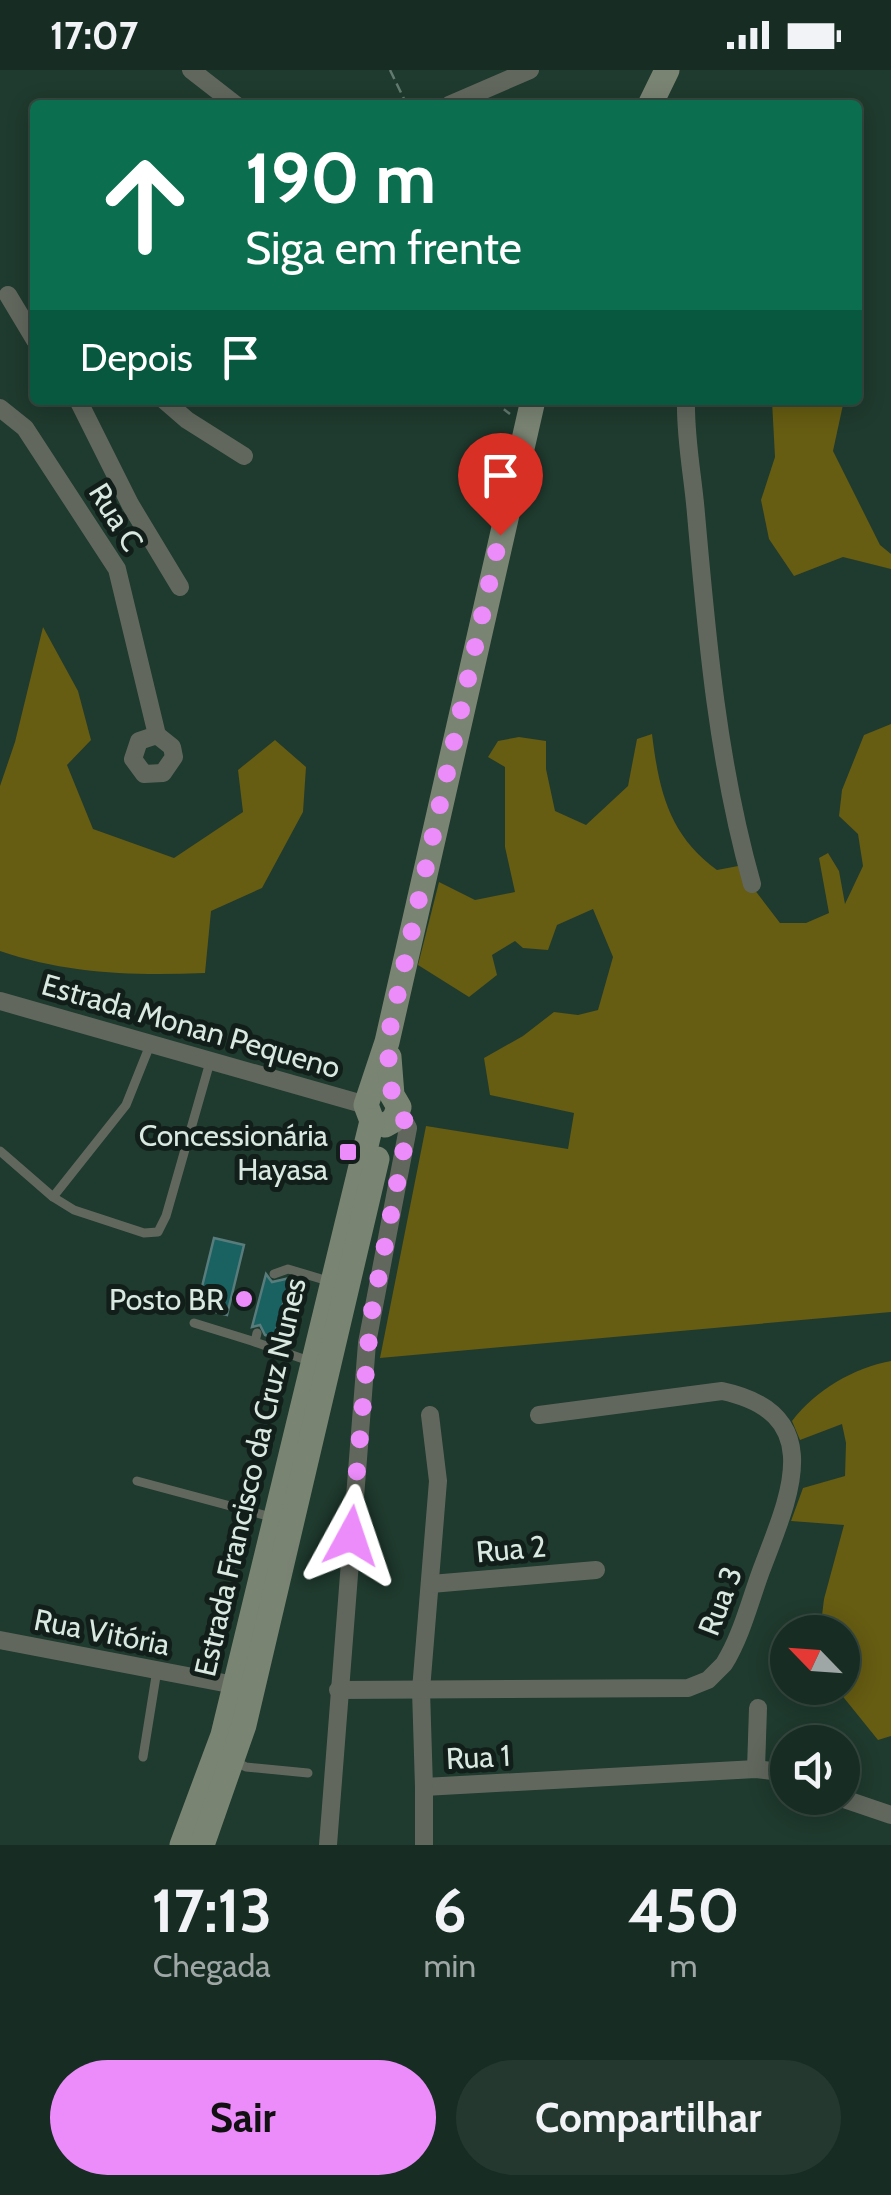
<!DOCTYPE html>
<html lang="pt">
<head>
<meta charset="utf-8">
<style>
  body { margin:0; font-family:Cabin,sans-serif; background:#24382f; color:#f1f3f6; height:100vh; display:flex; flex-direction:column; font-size:38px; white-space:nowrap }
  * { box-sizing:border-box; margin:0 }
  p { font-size:32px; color:#9ea7a5 }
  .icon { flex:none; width:55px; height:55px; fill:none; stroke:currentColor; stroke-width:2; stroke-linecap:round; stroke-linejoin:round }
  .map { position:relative; height:1775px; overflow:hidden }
  .panel { display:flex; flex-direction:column; background:#172c22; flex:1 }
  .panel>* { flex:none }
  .banner { position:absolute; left:30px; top:30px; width:832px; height:305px; border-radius:10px; box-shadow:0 5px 25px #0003,0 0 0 2px #364840; background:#0b6e4f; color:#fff; overflow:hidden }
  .needle { width:65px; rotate:295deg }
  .controls { position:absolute; left:770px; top:1545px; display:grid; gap:20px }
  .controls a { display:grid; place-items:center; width:90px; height:90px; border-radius:50%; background:#172c22; box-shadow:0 5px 25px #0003,0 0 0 2px #364840; font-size:50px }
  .pin { position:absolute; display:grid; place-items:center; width:85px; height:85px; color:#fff; margin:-102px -42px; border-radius:50% 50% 50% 0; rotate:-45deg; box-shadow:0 0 10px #0007 }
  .pin .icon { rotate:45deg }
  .me { position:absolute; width:110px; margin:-55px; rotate:5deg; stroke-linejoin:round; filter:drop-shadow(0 0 8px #0008) }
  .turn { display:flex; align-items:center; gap:35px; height:210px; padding:0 50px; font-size:45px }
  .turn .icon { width:130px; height:130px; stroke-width:2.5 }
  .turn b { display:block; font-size:70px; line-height:85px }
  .then { display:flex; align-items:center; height:95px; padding:0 50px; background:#0003; gap:20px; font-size:38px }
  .eta { display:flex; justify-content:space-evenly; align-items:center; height:170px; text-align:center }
  .eta b { font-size:60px; font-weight:800; line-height:70px }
  .button { display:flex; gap:20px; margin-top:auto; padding:20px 50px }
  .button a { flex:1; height:115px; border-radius:60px; background:#ec8cfb; color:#111; font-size:40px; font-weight:800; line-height:115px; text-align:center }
  .button a+a { background:#24382f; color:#f1f3f6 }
  .status { display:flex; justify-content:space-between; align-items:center; height:70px; padding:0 50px; background:#172c22; direction:ltr }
  .status svg { height:28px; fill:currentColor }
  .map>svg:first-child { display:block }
  .forest { fill:#665c12 }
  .building { fill:#1a6162; stroke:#587c7c; stroke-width:2.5 }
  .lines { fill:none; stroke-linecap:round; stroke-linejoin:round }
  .path { stroke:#637a70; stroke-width:2.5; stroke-dasharray:10 5; stroke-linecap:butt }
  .lane { stroke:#61675d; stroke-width:9 }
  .street { stroke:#61675d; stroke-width:18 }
  .secondary { stroke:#7a8473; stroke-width:25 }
  .route { stroke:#ec8cfb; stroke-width:18; stroke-dasharray:0 32.4 }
  .poi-dot { fill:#ec8cfb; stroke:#121e19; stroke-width:4 }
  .labels { text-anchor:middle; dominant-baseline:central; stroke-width:10; stroke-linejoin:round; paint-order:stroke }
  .street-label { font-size:30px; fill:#d9e9e1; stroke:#121e19 }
  .poi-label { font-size:30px; fill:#d9e9e1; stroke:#121e19; text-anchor:end }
</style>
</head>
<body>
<div class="status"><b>17:07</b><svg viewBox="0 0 49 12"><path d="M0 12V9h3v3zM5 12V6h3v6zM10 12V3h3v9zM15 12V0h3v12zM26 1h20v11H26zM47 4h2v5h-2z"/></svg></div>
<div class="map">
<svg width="891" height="1775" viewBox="0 0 891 1775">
  <rect width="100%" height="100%" fill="#1f3a2e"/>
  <g class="forest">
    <polygon points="844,330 833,381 880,475 891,484 891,499 843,487 794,506 769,469 761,430 775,387 772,331"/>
    <path d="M43 557 78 621 91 670 67 695 93 759 174 788 243 742 238 700 275 670 306 697 303 742 262 818 211 841 205 903C134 906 68 904 0 881V716L15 672Z"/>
    <path d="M891 654V1242L380 1288 426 1056 568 1079 574 1043 490 1025 484 988 523 966 554 942 578 945 598 940 613 887 593 839 557 855 548 880 523 878 515 871 492 885 497 905 469 927 418 895 439 812 475 830 515 822 505 777V697L488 687 498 671 519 667 546 671V699L555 741 586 755 628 716 637 669 652 664C659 721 669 765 717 800L754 793V819L780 853H806L829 843 819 788 828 783 839 801 845 834 863 796 858 764 839 746 842 720 864 665Z"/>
    <path d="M891 1291V1666L878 1670 836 1618H842V1562H820L824 1529 844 1455 791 1451 803 1418 845 1406 846 1373 842 1354 800 1370 792 1351C816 1320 853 1298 891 1291Z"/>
  </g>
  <g class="building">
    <polygon points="214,1168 244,1175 227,1245 197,1237"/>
    <polygon points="266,1204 272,1212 290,1208 274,1268 265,1265 260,1255 252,1257"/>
  </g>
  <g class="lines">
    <g class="path">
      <polyline points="390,0 407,35"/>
      <polyline points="492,330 510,344"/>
    </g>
    <g class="lane">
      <polyline points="0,1081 53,1127 74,1140 144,1163 158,1162 166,1146 210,992"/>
      <polyline points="53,1127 126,1035 150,975"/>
      <polyline points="274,1204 288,1199 328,1211"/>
      <polyline points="194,1253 255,1272"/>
      <polyline points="257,1263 255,1272 312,1292"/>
      <polyline points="137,1411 275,1448"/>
      <polyline points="143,1687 157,1600"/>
      <polyline points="236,1692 246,1697 308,1703"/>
    </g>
    <g class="street">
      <polyline points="191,0 236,35"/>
      <polyline points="449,35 530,0"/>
      <polyline points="8,225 35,270"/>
      <polyline points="78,330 130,434 180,517"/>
      <polyline points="164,330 187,350 244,386"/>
      <path d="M686 330C685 369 693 406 696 444 707 569 718 694 752 814"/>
      <polyline points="0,338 25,358 117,499 157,665 172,677 174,687 163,703 144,704 133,689 139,671 157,665"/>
      <polyline points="0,931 366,1035"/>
      <polyline points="430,1345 438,1411 421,1620 424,1717 756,1699 788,1703"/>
      <polyline points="431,1514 596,1500"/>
      <polyline points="0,1570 245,1617"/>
      <path d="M338 1620 688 1618 708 1610 724 1594C741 1567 750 1531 761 1501 788 1429 830 1344 722 1321L539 1345"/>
      <polyline points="756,1699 758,1638"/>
      <polyline points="424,1717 424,1775"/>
      <polyline points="841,1728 891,1745"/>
      <polyline points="328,1775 367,1273 408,1058 399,1042"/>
    </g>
    <g class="secondary">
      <polyline points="650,35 667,0"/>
      <polyline points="372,1051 366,1035 387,972 533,330"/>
      <polyline points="385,1055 394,1050 399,1037 392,1025 389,987"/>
      <polyline points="182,1775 223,1665 372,1051"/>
      <polyline points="202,1775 244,1655 377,1089"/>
    </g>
  </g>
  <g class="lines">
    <polyline class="route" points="351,1466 371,1246 408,1058 392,1025 387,972 500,465"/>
  </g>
  <g class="poi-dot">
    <rect x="338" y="1072" width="20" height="20" rx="5"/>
    <circle cx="244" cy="1229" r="10"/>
  </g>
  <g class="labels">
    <g class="street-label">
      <text transform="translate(116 447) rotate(58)">Rua C</text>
      <text transform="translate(191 956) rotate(16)">Estrada Monan Pequeno</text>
      <text transform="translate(250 1407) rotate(-77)">Estrada Francisco da Cruz Nunes</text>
      <text transform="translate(511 1479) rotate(-5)">Rua 2</text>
      <text transform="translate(720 1531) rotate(-69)">Rua 3</text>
      <text transform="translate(102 1562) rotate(11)">Rua Vitória</text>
      <text transform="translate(478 1687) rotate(-3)">Rua 1</text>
    </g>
    <g class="poi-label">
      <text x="328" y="1065">Concessionária<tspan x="328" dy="34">Hayasa</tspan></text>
      <text x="224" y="1229">Posto BR</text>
    </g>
  </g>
</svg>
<div class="controls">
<a><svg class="needle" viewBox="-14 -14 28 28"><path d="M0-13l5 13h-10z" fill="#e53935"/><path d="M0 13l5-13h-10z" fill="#9ea7a5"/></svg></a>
<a><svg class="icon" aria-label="sound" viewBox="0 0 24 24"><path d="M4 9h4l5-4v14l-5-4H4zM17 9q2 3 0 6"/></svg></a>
</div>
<div class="pin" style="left:500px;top:465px;background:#d93025"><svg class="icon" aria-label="arrive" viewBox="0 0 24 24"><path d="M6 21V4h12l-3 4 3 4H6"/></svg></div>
<svg class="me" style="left:351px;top:1466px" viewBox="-20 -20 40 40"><path d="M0-17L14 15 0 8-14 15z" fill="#ec8cfb" stroke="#fff" stroke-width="4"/></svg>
<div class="banner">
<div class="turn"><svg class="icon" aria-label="ahead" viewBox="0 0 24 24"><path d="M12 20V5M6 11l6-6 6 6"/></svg><div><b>190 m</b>Siga em frente</div></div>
<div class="then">Depois<svg class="icon" aria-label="arrive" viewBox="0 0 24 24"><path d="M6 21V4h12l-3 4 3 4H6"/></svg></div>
</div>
</div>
<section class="panel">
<div class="eta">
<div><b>17:13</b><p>Chegada</p></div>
<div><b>6</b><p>min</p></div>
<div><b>450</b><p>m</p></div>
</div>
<div class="button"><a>Sair</a><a>Compartilhar</a></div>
</section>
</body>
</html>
